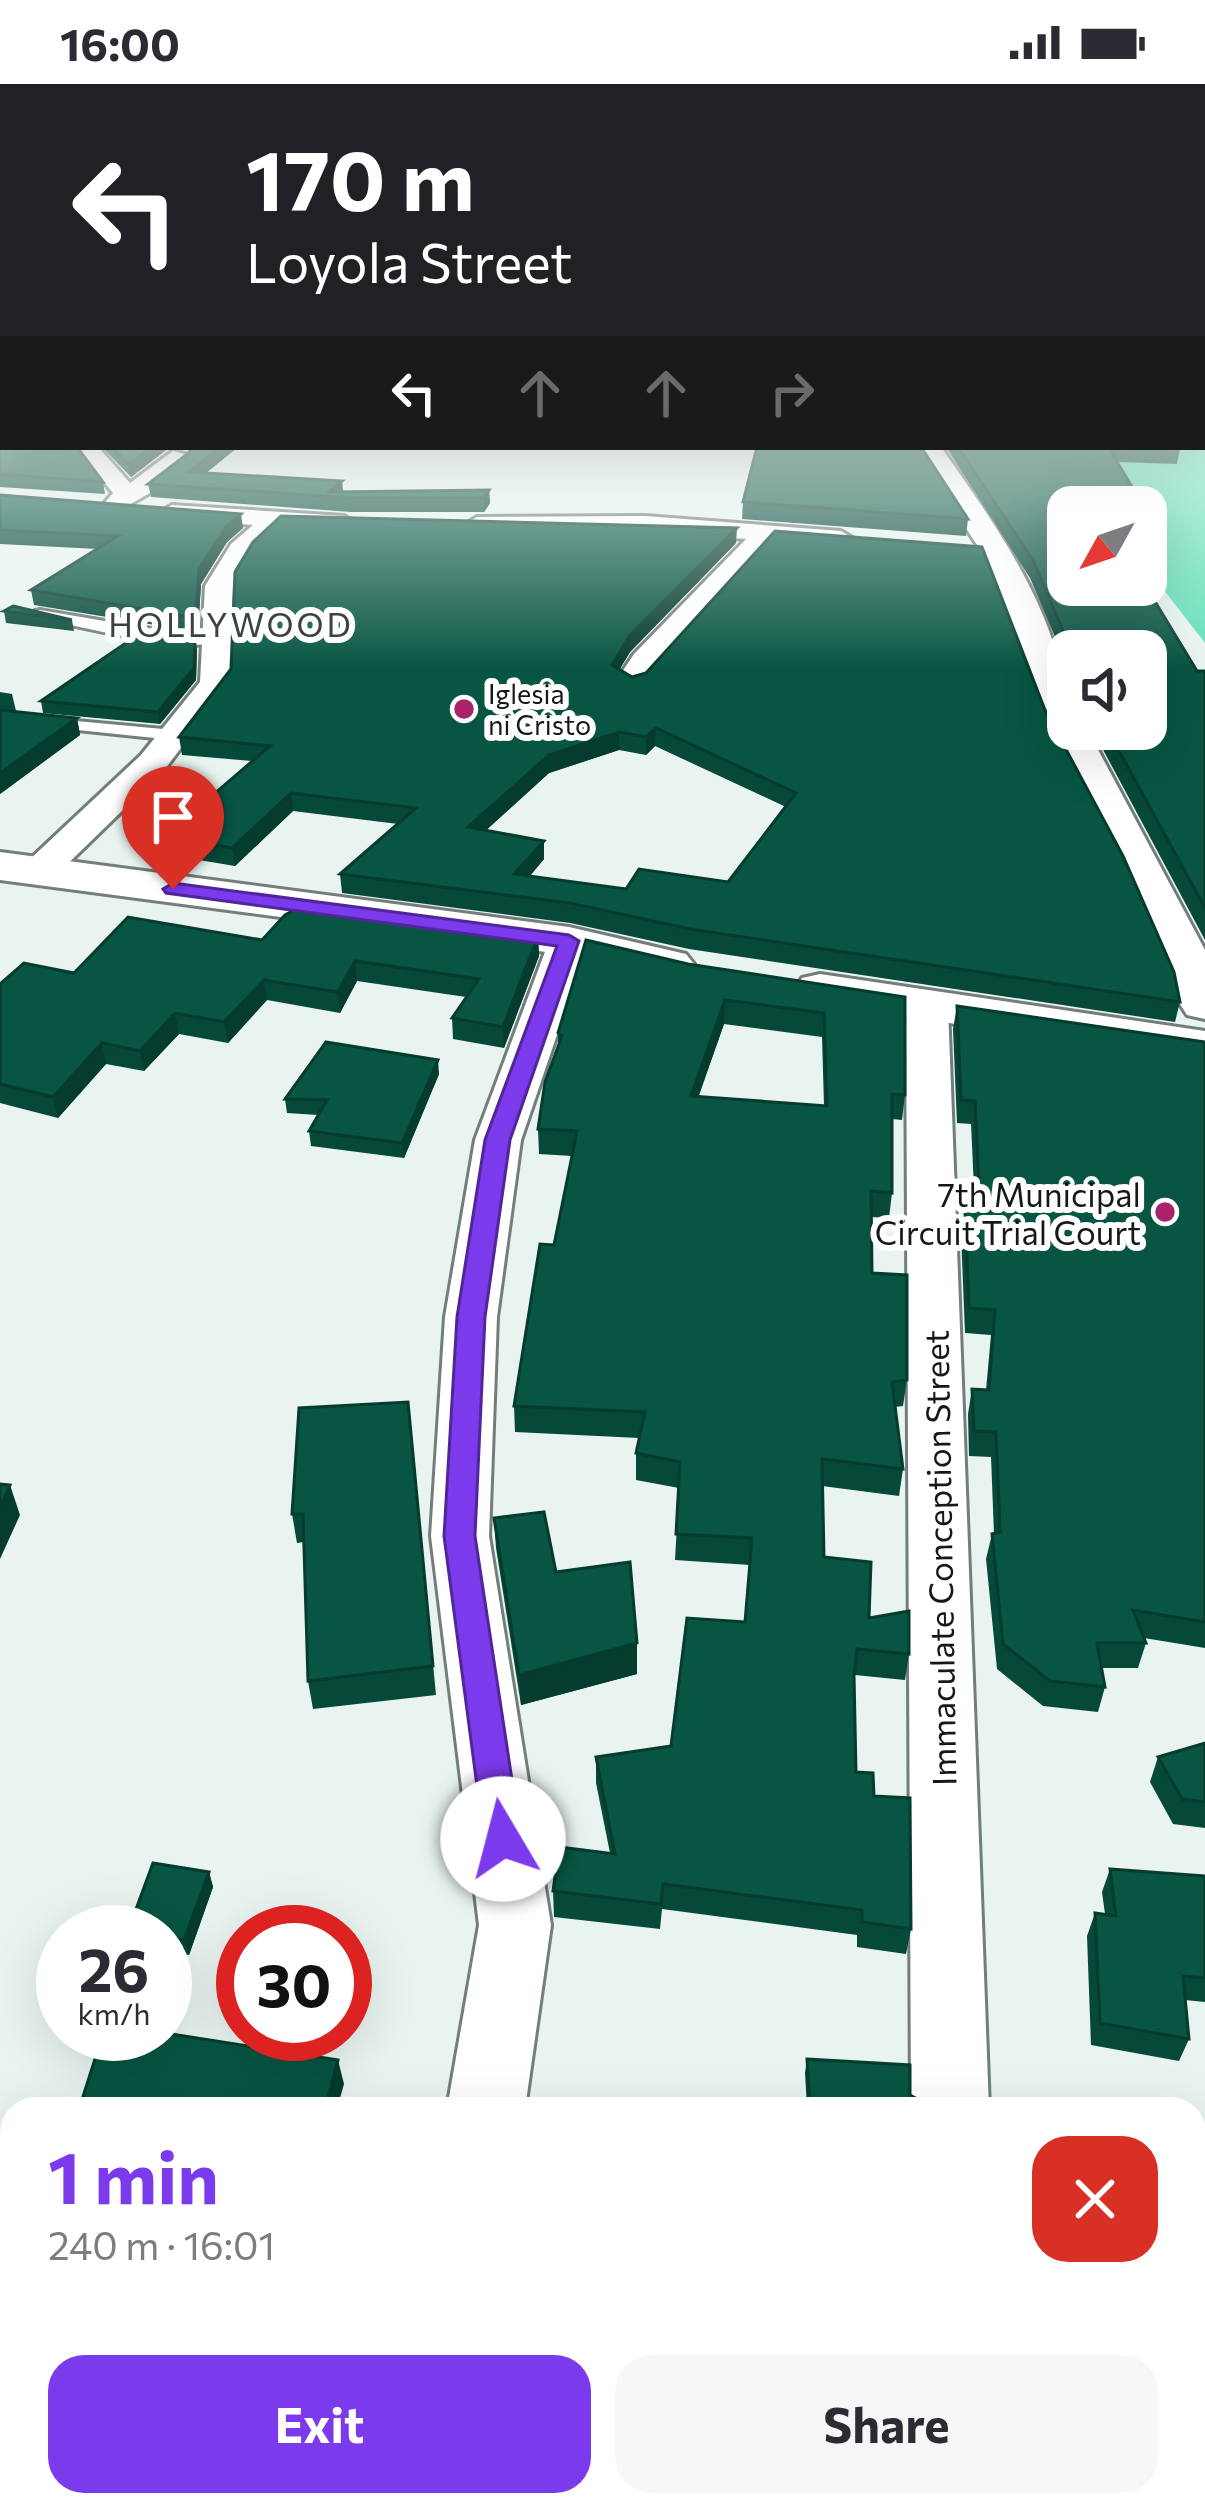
<!DOCTYPE html>
<html lang="en">
<head>
<meta charset="utf-8">
<style>
  body { margin:0; font-family:Commissioner,sans-serif; background:#f7f7f7; color:#2b2b33; height:100vh; display:flex; flex-direction:column; font-size:45px; white-space:nowrap }
  * { box-sizing:border-box; margin:0 }
  p { font-size:39px; color:#7c7c81 }
  .icon { flex:none; width:66px; height:66px; fill:none; stroke:currentColor; stroke-width:2; stroke-linecap:round; stroke-linejoin:round }
  .map { position:relative; flex:1; overflow:hidden }
  .panel { position:absolute; left:0px; top:2013px; width:1206px; height:420px; display:flex; flex-direction:column; background:#fff; border-radius:36px 36px 0 0; box-shadow:0 12px 48px #0002 }
  .panel>* { flex:none }
  .top-card { position:absolute; left:0px; top:0px; width:1206px; height:366px; box-shadow:0 12px 48px #0002; background:#202124; color:#fff; overflow:hidden }
  .needle { width:78px; rotate:230deg }
  .controls { position:absolute; left:1047px; top:402px; display:grid; gap:24px }
  .controls a { display:grid; place-items:center; width:120px; height:120px; border-radius:24px; background:#fff; box-shadow:0 12px 48px #0002; font-size:60px }
  .speed { position:absolute; left:36px; top:1821px; display:flex; gap:24px; font-size:60px; font-weight:700; text-align:center }
  .speed>* { display:grid; place-content:center; width:156px; height:156px; border-radius:50%; background:#fff; box-shadow:0 12px 48px #0002; line-height:1 }
  .speed small { font-size:30px; font-weight:400 }
  .speed .limit { border:18px solid #d22; background:#fff; color:#111 }
  .pin { position:absolute; display:grid; place-items:center; width:102px; height:102px; color:#fff; margin:-123px -51px; border-radius:50% 50% 50% 0; rotate:-45deg; box-shadow:0 0 12px #0007 }
  .pin .icon { rotate:45deg }
  .me { position:absolute; width:132px; margin:-66px; rotate:352deg; stroke-linejoin:round; filter:drop-shadow(0 0 9px #0008) }
  .turn { display:flex; align-items:center; gap:42px; height:252px; padding:0 48px; font-size:54px }
  .turn .icon { width:156px; height:156px; stroke-width:2.5 }
  .turn b { display:block; font-size:84px; line-height:102px }
  .lanes { display:flex; align-items:center; height:114px; padding:0 48px; background:#0003; justify-content:center; gap:60px; direction:ltr }
  .lanes .off { opacity:.35 }
  .round { display:grid; place-items:center; flex:none; width:126px; height:126px; border-radius:36px; background:#f7f7f7 }
  .head { display:flex; align-items:center; justify-content:space-between; height:204px; padding:0 48px }
  h1 { font-size:72px; font-weight:700; line-height:90px; color:#7c3aed }
  .button { display:flex; gap:24px; margin-top:auto; padding:24px 48px }
  .button a { flex:1; height:138px; border-radius:36px; background:#7c3aed; color:#fff; font-size:48px; font-weight:700; line-height:138px; text-align:center }
  .button a+a { background:#f7f7f7; color:#2b2b33 }
  .status { display:flex; justify-content:space-between; align-items:center; height:84px; padding:0 60px; background:#fff; direction:ltr }
  .status svg { height:33px; fill:currentColor }
  .map>svg:first-child { display:block }
  .water { fill:#60e0b9 }
  .lines { fill:none; stroke-linecap:round; stroke-linejoin:round }
  .service-casing { stroke:#737d79; stroke-width:6 }
  .minor-casing { stroke:#737d79; stroke-width:6 }
  .tertiary-casing { stroke:#737d79; stroke-width:6 }
  .service { fill:#fff; fill-rule:evenodd }
  .minor { fill:#fff; fill-rule:evenodd }
  .tertiary { fill:#fff; fill-rule:evenodd }
  .wall { fill:#064939; fill-rule:evenodd }
  .shaded-wall { fill:#053c2e }
  .building { fill:#075542; stroke:#053c2e; stroke-width:3; fill-rule:evenodd }
  .route { fill:#7c3aed; stroke:#51269a; stroke-width:3 }
  .poi-dot { fill:#a9226a; stroke:#fff; stroke-width:4.5 }
  .labels { text-anchor:middle; dominant-baseline:central; stroke-width:12; stroke-linejoin:round; paint-order:stroke }
  .far-poi-label { font-size:27px; fill:#141816; stroke:#fff; text-anchor:start }
  .far-quarter-label { font-size:33px; letter-spacing:3px; fill:#3a433f; stroke:#fff }
  .poi-label { font-size:33px; fill:#141816; stroke:#fff; text-anchor:end }
  .street-label { font-size:33px; fill:#141816; stroke:#fff }
</style>
</head>
<body>
<div class="status"><b>16:00</b><svg viewBox="0 0 49 12"><path d="M0 12V9h3v3zM5 12V6h3v6zM10 12V3h3v9zM15 12V0h3v12zM26 1h20v11H26zM47 4h2v5h-2z"/></svg></div>
<div class="map">
<svg width="1205" height="2433" viewBox="0 0 1205 2433">
  <rect width="100%" height="100%" fill="#e9f4f0"/>
  <polygon class="water" points="1205,246 1205,559 1146,483 1146,423 1099,423 1053,363 1203,363"/>
  <g class="lines">
    <g class="service-casing">
      <g id="service">
        <path d="M40 526 222 557C194 571 71 541 35 533V527Z"/>
        <polygon points="0,630 174,646 182,651 174,656 0,638"/>
      </g>
    </g>
    <g class="minor-casing">
      <g id="minor">
        <polygon points="75,363 98,363 130,399 173,367 192,372 155,406 113,430 101,423 113,409"/>
        <polygon points="172,421 344,432 357,440 344,448 280,443 251,470 233,502 230,599 165,685 52,795 26,795 21,787 26,779 141,671 200,598 205,502 231,460 253,441 163,433 160,428"/>
        <polygon points="645,432 841,447 854,455 841,463 772,457 656,581 642,603 631,606 616,597 634,570 746,455 645,448 477,449 464,441 477,433"/>
        <polygon points="569,845 589,857 521,1056 497,1233 489,1452 551,1841 525,2025 447,2025 479,1841 431,1452 445,1233 475,1056 549,857"/>
        <polygon points="927,910 942,913 948,922 989,2025 911,2025 906,922 912,913"/>
        <polygon points="377,2421 469,2421 467,2433 375,2433"/>
        <polygon points="915,2421 1007,2421 1008,2433 916,2433"/>
      </g>
    </g>
    <g class="tertiary-casing">
      <g id="tertiary">
        <path d="M913 363H941C999 446 1068 540 1068 645H1087L1205 866V935L1187 931 1180 920 1123 789 1046 642 981 467Z"/>
        <polygon points="0,768 569,843 686,870 694,880 686,890 669,895 569,871 0,796"/>
        <polygon points="820,890 1205,947 1205,979 802,916 795,905 802,894"/>
      </g>
    </g>
    <use href="#service" class="service"/>
    <use href="#minor" class="minor"/>
    <use href="#tertiary" class="tertiary"/>
  </g>
  <g class="wall">
    <polygon points="0,336 103,398 105,410 0,403"/>
    <polygon points="102,363 238,363 206,389 342,397 343,408 489,406 490,419 484,428 351,428 151,413 148,400 190,368 190,364 170,363 131,393"/>
    <polygon points="946,363 1180,364 1177,380 1117,378 1137,411 1134,423 1068,423 1197,587 1205,587 1205,856 1092,645 1146,645 1068,567 1068,614 1061,567 1030,494"/>
    <polygon points="0,411 243,444 227,458 201,500 198,548 34,521 31,506 98,465 0,460"/>
    <polygon points="743,418 968,435 966,452 742,435"/>
    <path d="M736 459 630 568 619 586 632 593 1045 626 1180 918 1175 938 689 865 570 839 342 809 340 790 398 740 293 727 235 782 169 771 165 752 252 677 182 671 179 653ZM655 662 786 723 728 798 626 805 530 792 544 775 486 746 549 689 619 666 646 671Z"/>
    <polygon points="4,527 72,536 74,547 6,539"/>
    <polygon points="197,565 196,596 160,640 43,629 41,617"/>
    <polygon points="0,608 12,610 16,627 77,634 80,651 0,710"/>
    <polygon points="538,852 539,872 504,964 453,955 452,934 466,913 357,897 340,929 267,916 228,959 179,950 144,987 106,980 58,1034 0,1019 0,900 262,856"/>
    <path d="M688 880 905 913V1011L902 1036 892 1035V1109L889 1134 871 1133 872 1189 907 1296 903 1322 895 1323 903 1385 899 1412 822 1402 824 1473 869 1534 909 1570 905 1596 855 1591 856 1688 874 1712 911 1845 906 1870 857 1863V1851L662 1825 660 1845 554 1833 553 1807 610 1769 596 1699V1673L671 1662 745 1538 750 1481 675 1476 679 1404 636 1396V1369L639 1354 515 1348 514 1322 554 1161 572 1072 539 1070 538 1045 558 964V949ZM724 940 822 953 824 1022 698 1013Z"/>
    <polygon points="957,922 1205,958 1205,1564 1144,1554 1146,1559 1138,1584 1102,1584 1105,1603 1098,1628 1043,1622 997,1585 986,1475 992,1450 994,1450 991,1373 969,1372 968,1330 972,1305 986,1306 991,1251 965,1249 961,1150 965,1126 975,1126 971,1040 957,1039 953,945"/>
    <polygon points="439,990 404,1074 311,1062 309,1047 318,1031 287,1029 285,1015"/>
    <polygon points="408,1318 436,1611 313,1625 308,1597 304,1458 297,1459 292,1430"/>
    <polygon points="494,1434 556,1488 637,1590 521,1621 496,1464"/>
    <polygon points="1205,1659 1205,1744 1173,1740 1150,1698 1158,1673"/>
    <polygon points="1110,1785 1205,1792 1205,1918 1185,1916 1189,1955 1179,1977 1091,1961 1087,1852 1095,1829 1105,1830 1102,1808"/>
    <polygon points="209,1788 213,1803 189,1871 165,1867 165,1848 128,1848"/>
    <polygon points="807,1975 910,2011 918,2025 807,2025 805,1989"/>
    <polygon points="1194,2091 1205,2093 1205,2396 1194,2395"/>
  </g>
  <g class="shaded-wall">
    <polygon points="152,363 170,363 131,393 129,380"/>
    <polygon points="221,363 238,363 191,401 189,388"/>
    <polygon points="342,397 343,409 329,408"/>
    <polygon points="489,406 490,419 484,428 484,414"/>
    <polygon points="241,430 243,444 227,458 201,500 198,548 196,534 199,485 225,444"/>
    <polygon points="737,444 736,459 630,568 612,598 612,581 630,551"/>
    <polygon points="195,553 197,565 196,596 160,640 158,628"/>
    <polygon points="77,634 80,651 0,710 0,689"/>
    <polygon points="656,644 655,662 646,671 646,653"/>
    <polygon points="619,648 619,666 549,689 469,762 468,743 549,671"/>
    <polygon points="291,709 293,727 235,782 232,764"/>
    <polygon points="544,757 544,775 515,809 514,790"/>
    <polygon points="538,852 539,872 504,964 503,943"/>
    <polygon points="355,877 357,897 340,929 338,908"/>
    <polygon points="264,896 267,916 228,959 224,938"/>
    <polygon points="725,916 724,940 690,1037 691,1012"/>
    <polygon points="175,929 179,950 144,987 140,967"/>
    <polygon points="102,959 106,980 58,1034 53,1013"/>
    <polygon points="438,976 439,990 404,1074 402,1059"/>
    <polygon points="10,1401 20,1431 0,1475 0,1423"/>
    <polygon points="637,1559 637,1590 521,1621 519,1591"/>
    <polygon points="209,1788 213,1803 189,1871 184,1856"/>
    <polygon points="338,1976 344,2000 337,2025 325,2025"/>
  </g>
  <g class="building">
    <polygon points="3,333 3,363 77,363 103,398 0,390 0,336"/>
    <polygon points="112,363 152,363 129,380"/>
    <polygon points="190,363 221,363 189,388 342,397 329,408 489,406 484,414 350,414 148,400 190,368"/>
    <polygon points="757,363 921,363 968,435 743,418"/>
    <polygon points="958,363 1108,363 1137,411 1090,410 1097,423 1068,423 1068,501 1145,501 1197,587 1205,587 1205,824 1107,645 1146,645 1146,567 1068,567 1068,574 1064,549 1033,476"/>
    <polygon points="0,411 241,430 225,444 199,485 196,534 31,506 118,452 0,446"/>
    <path d="M281 432 737 444 630 551 612 581 632 593 646 589 775 447 982 463 1045 626 1123 772 1174 888 1180 918 690 845 570 819 340 790 416 724 291 709 232 764 165 752 270 662 179 653 231 585 235 488 253 458ZM656 644 796 709 728 798 639 785 626 805 514 790 544 757 468 743 549 671 619 648 646 653Z"/>
    <polygon points="13,522 72,536 4,527"/>
    <polygon points="142,548 195,553 194,584 158,628 41,617"/>
    <polygon points="0,626 77,634 0,689"/>
    <polygon points="303,821 538,852 503,943 452,934 479,895 355,877 338,908 264,896 224,938 175,929 140,967 102,959 53,1013 0,1000 0,900 24,879 74,889 128,833 262,856 285,831"/>
    <path d="M586 856 688 880 905 913V1011L892 1010V1109L871 1107 872 1189 907 1191V1296L892 1298 903 1385 822 1375 824 1473 871 1478 869 1534 909 1527V1570L857 1565 854 1592 856 1688 873 1689 874 1712 910 1714 911 1845 862 1838V1826L663 1800 661 1820 553 1807 559 1763 615 1770 596 1673 671 1662 687 1534 745 1538 752 1454 676 1450 680 1378 636 1369 645 1328 514 1322 540 1160 554 1161 577 1047 538 1045 545 998 562 952 558 949ZM725 916 824 929 827 1022 691 1012Z"/>
    <polygon points="957,922 1205,958 1205,1538 1133,1526 1146,1559 1097,1559 1105,1603 1050,1597 1003,1560 992,1450 1000,1448 996,1348 974,1347 972,1305 989,1306 995,1226 969,1224 965,1126 980,1126 975,1017 961,1016"/>
    <polygon points="326,958 438,976 402,1059 309,1047 327,1016 285,1015"/>
    <polygon points="408,1318 433,1582 308,1597 303,1430 292,1430 299,1324"/>
    <polygon points="0,1400 10,1401 0,1423"/>
    <polygon points="544,1428 556,1488 630,1478 637,1559 519,1591 494,1434"/>
    <polygon points="1205,1659 1205,1718 1182,1715 1158,1673"/>
    <polygon points="153,1779 209,1788 184,1856 165,1853 165,1848 128,1847"/>
    <polygon points="1110,1785 1205,1792 1205,1894 1183,1892 1189,1955 1100,1939 1095,1829 1116,1832"/>
    <polygon points="165,1949 338,1976 325,2025 79,2025 103,1950"/>
    <polygon points="807,1975 910,1981 910,2011 917,2015 918,2025 810,2024"/>
    <polygon points="1194,2091 1205,2093 1205,2364 1194,2363"/>
    <polygon points="512,2421 713,2421 712,2433 511,2433"/>
  </g>
  <linearGradient id="sky" x2="0" y2="1"><stop stop-color="#71c6d5"/><stop offset="0.42" stop-color="#f5faf8"/><stop offset="1" stop-color="#f5faf8" stop-opacity="0"/></linearGradient>
  <rect width="1205" height="586" fill="url(#sky)"/>
  <polygon class="route" points="173,799 569,851 579,857 510,1056 485,1233 475,1452 521,1755 516,1766 503,1771 490,1766 484,1755 444,1452 457,1233 485,1056 557,862 166,809 163,805"/>
  <g class="poi-dot">
    <circle cx="464" cy="625" r="12"/>
    <circle cx="1165" cy="1128" r="12"/>
  </g>
  <g class="labels">
    <g class="far-poi-label">
      <text x="488" y="609">Iglesia<tspan x="488" dy="31">ni Cristo</tspan></text>
    </g>
    <g class="far-quarter-label">
      <text x="231" y="539">HOLLYWOOD</text>
    </g>
    <g class="poi-label">
      <text x="1141" y="1109">7th Municipal<tspan x="1141" dy="38">Circuit Trial Court</tspan></text>
    </g>
    <g class="street-label">
      <text transform="translate(939 1474) rotate(-91)">Immaculate Conception Street</text>
    </g>
  </g>
</svg>
<div class="controls">
<a><svg class="needle" viewBox="-14 -14 28 28"><path d="M0-13l5 13h-10z" fill="#e53935"/><path d="M0 13l5-13h-10z" fill="#7c7c81"/></svg></a>
<a><svg class="icon" aria-label="sound" viewBox="0 0 24 24"><path d="M4 9h4l5-4v14l-5-4H4zM17 9q2 3 0 6"/></svg></a>
</div>
<div class="speed"><div>26<small>km/h</small></div><div class="limit">30</div></div>
<div class="pin" style="left:173px;top:805px;background:#d93025"><svg class="icon" aria-label="arrive" viewBox="0 0 24 24"><path d="M6 21V4h12l-3 4 3 4H6"/></svg></div>
<svg class="me" style="left:503px;top:1755px" viewBox="-20 -20 40 40"><circle r="19" fill="#fff"/><path d="M0-13L10 11 0 6-10 11z" fill="#7c3aed"/></svg>
<div class="top-card">
<div class="turn"><svg class="icon" aria-label="left" viewBox="0 0 24 24"><path d="M17 20v-9H6M10 6l-5 5 5 5"/></svg><div><b>170 m</b>Loyola Street</div></div>
<div class="lanes"><svg class="icon" aria-label="left" viewBox="0 0 24 24"><path d="M17 20v-9H6M10 6l-5 5 5 5"/></svg><svg class="icon off" aria-label="ahead" viewBox="0 0 24 24"><path d="M12 20V5M6 11l6-6 6 6"/></svg><svg class="icon off" aria-label="ahead" viewBox="0 0 24 24"><path d="M12 20V5M6 11l6-6 6 6"/></svg><svg class="icon off" aria-label="right" viewBox="0 0 24 24"><path d="M7 20v-9h11M14 6l5 5-5 5"/></svg></div>
</div>
<section class="panel">
<div class="head"><div><h1>1 min</h1><p>240 m · 16:01</p></div><a class="round" style="background:#d93025;color:#fff"><svg class="icon" aria-label="close" viewBox="0 0 24 24"><path d="M6 6l12 12M18 6L6 18"/></svg></a></div>
<div class="button"><a>Exit</a><a>Share</a></div>
</section>
</div>
</body>
</html>
